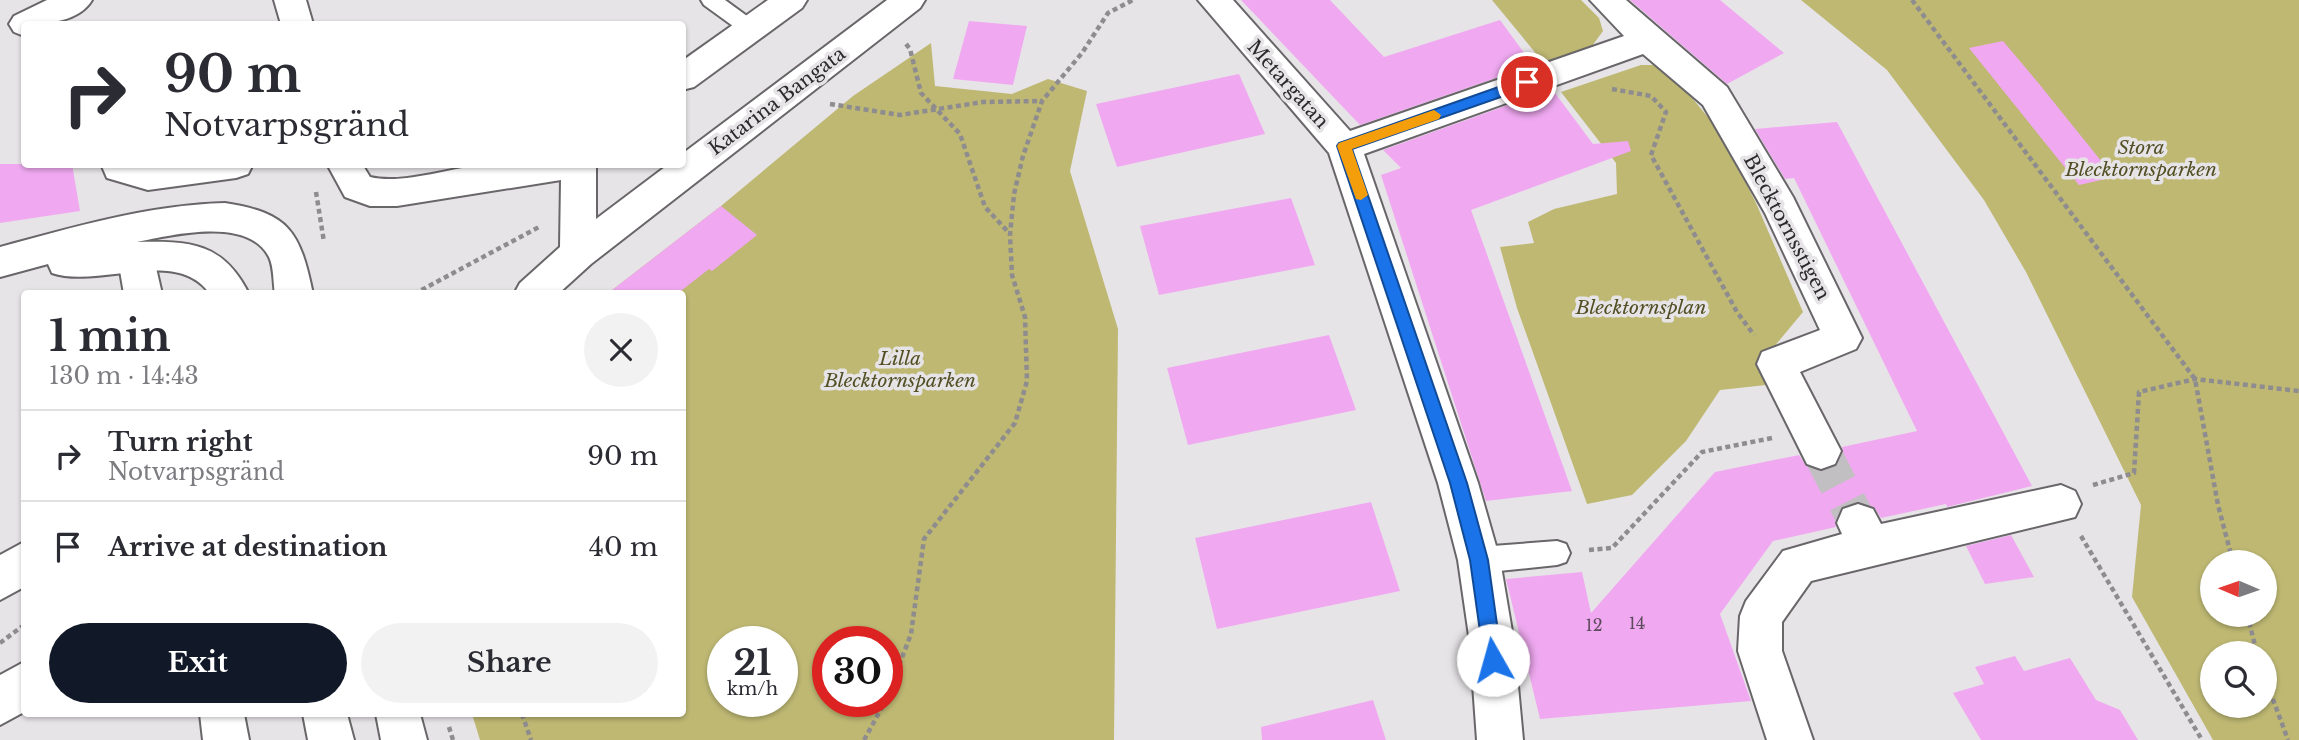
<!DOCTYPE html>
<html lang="en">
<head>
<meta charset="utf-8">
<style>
  body { margin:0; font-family:"Libre Baskerville",serif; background:#f2f2f3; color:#2b2b33; height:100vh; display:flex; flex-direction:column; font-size:26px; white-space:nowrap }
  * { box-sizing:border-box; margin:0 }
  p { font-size:23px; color:#7c7c81 }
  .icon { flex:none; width:38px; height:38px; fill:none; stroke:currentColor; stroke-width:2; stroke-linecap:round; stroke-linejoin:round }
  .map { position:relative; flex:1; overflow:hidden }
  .sheet { position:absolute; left:21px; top:290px; width:665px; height:427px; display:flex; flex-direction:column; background:#fff; border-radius:7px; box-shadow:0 2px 5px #0004 }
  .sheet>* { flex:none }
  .hud { position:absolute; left:21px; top:21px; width:665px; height:147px; border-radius:7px; box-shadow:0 2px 5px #0004; background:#fff; color:#2b2b33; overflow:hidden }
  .needle { width:46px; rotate:272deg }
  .fabs { position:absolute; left:2200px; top:550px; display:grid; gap:14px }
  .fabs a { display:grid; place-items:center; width:77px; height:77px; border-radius:50%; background:#fff; box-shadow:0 2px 5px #0004; font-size:35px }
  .speed { position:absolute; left:707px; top:626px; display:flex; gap:14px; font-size:35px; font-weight:700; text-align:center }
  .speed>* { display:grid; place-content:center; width:91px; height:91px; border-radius:50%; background:#fff; box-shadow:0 2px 5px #0004; line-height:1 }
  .speed small { font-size:18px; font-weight:400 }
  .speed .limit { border:10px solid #d22; background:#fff; color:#111 }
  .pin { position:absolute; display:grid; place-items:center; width:60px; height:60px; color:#fff; margin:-30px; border:4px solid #fff; border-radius:50%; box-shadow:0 2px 7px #0007 }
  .me { position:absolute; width:77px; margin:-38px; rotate:353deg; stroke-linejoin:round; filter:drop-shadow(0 0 5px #0008) }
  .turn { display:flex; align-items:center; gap:24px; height:147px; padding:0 28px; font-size:32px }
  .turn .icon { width:91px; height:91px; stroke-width:2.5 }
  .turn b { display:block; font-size:49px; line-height:60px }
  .round { display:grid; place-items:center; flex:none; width:74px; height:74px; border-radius:37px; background:#f2f2f3 }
  .overview { display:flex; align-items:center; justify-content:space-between; height:119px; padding:0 28px }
  h1 { font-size:42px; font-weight:700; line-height:52px }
  .cta { display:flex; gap:14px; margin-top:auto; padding:14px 28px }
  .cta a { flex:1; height:80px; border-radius:42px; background:#111827; color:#fff; font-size:28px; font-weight:700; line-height:80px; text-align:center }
  .cta a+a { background:#f2f2f3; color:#2b2b33 }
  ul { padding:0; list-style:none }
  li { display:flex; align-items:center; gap:21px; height:91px; padding:0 28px; border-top:2px solid #e1e1e2 }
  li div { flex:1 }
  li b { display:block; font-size:26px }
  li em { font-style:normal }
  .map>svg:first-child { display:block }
  .green { fill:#beb873; fill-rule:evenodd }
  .building { fill:#f0a9f1 }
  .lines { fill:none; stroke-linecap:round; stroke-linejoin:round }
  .street-tunnel { stroke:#c1bfc1; stroke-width:38; stroke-dasharray:38 19; stroke-linecap:butt }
  .lane-casing { stroke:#696669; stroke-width:4 }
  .street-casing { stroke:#696669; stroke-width:4 }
  .secondary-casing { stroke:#696669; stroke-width:4 }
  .path { stroke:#8e8c8e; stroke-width:4.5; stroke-dasharray:5 3.5; stroke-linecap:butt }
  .lane { fill:#fff; fill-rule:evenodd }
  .street { fill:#fff; fill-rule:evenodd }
  .secondary { fill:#fff; fill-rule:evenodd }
  .route { fill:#1a73e8; stroke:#114b97; stroke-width:2 }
  .slow { fill:#f59e0b }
  .labels { text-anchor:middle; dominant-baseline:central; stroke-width:7; stroke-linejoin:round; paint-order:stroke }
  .number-label { font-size:16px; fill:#5c4a5c }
  .street-label { font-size:19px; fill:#2b2a2b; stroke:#e7e4e7 }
  .park-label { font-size:19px; font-style:italic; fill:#534f24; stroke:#e7e4e7 }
</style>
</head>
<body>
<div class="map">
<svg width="2299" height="740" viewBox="0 0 2299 740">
  <rect width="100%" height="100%" fill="#e7e4e7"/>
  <g class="green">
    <polygon points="1492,0 1581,0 1599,18 1603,31 1592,46 1543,62"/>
    <path d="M1801 0H2299V740H2213L2132 597 2141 505 2026 272 1984 200 1887 70ZM2212 562H2264V614H2212ZM2212 653H2264V705H2212Z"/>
    <path d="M931 43 935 86 1012 94 1048 79 1087 91 1070 171 1118 329 1114 740H480L472 714H682V294H607L721 206 853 96ZM723 642H782V702H723ZM828 642H887V702H828Z"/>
    <polygon points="1641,65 1656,65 1679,82 1721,133 1756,203 1803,312 1763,360 1775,384 1720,390 1686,441 1632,495 1587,504 1517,308 1500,247 1534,243 1528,222 1554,209 1617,194 1616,163 1561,92"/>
  </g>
  <g class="building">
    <polygon points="1241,0 1330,0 1384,57 1500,20 1533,65 1360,125"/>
    <polygon points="1630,0 1720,0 1784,53 1727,84"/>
    <polygon points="969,21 1027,26 1013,85 953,79"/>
    <polygon points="2003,41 2040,85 2114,177 2079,185 1969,48"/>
    <polygon points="1239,74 1265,134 1117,167 1096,104"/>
    <polygon points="1552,89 1593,144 1628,141 1631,151 1471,210 1572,491 1486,501 1381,175 1401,168 1383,150"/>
    <polygon points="1837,122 2032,486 1947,507 1946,504 1881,518 1874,507 1857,502 1841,508 1835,522 1836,527 1773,541 1720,614 1751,701 1540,719 1506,579 1582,572 1591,613 1715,472 1799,455 1806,466 1822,471 1837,465 1843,452 1842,447 1917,431 1794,178 1785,179 1755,129"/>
    <polygon points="0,164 72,164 80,211 0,223"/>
    <polygon points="1291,198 1315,265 1159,295 1140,226"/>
    <polygon points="721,206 757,235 712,271 709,269 677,294 607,294"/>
    <polygon points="1329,335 1356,410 1188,445 1167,368"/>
    <polygon points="1371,502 1400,591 1217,629 1195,538"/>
    <polygon points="2011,535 2034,577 1985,584 1966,546"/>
    <polygon points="2015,656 2024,671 2070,658 2096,700 2120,710 2138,740 1981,740 1953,693 1984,684 1975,667"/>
    <polygon points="1373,700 1386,740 1262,740 1261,727"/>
  </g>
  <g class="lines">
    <polyline class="street-tunnel" points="1821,451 1858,523"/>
    <g class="lane-casing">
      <g id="lane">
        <polygon points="701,0 725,0 758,24 761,29 758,34 751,37 744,34 704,5"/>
        <polygon points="1557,541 1566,544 1570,553 1566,562 1557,565 1479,573 1470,569 1466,560 1470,551 1479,547"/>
      </g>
    </g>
    <g class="street-casing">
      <g id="street">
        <path d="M47 0H92C79 22 47 24 24 24V36L14 32 9 24 14 16Z"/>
        <polygon points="274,0 306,0 313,24 281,24"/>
        <polygon points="768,0 807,0 802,8 694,87 682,90 682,61"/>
        <path d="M887 0H925L920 8 591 264 558 294H514L520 283 560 247 561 180 397 206H370L345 197 327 164H362L370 177C402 185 449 168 483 165 520 161 559 164 596 164V219L669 164H682V154Z"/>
        <polygon points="1198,0 1233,0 1350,131 1624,36 1590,0 1626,0 1727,87 1793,197 1862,338 1856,349 1800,372 1841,451 1835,464 1821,469 1807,464 1757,364 1762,352 1820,330 1765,213 1703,105 1643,54 1364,154 1478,483 1500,560 1514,643 1523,740 1477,740 1470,643 1458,560 1438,483 1329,153"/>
        <polygon points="101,164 253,164 248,174 236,178 148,190 107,178"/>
        <polygon points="136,244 149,248 154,259 162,294 124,294 118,259 123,248"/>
        <polygon points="2061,485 2075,491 2081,504 2075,517 1811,581 1782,622 1782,651 1813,740 1767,740 1738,651 1740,616 1746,601 1783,551 1842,534 1837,523 1843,509 1858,504 1873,509 1881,524"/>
        <polygon points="24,542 24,587 0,600 0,555"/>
        <polygon points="24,662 24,712 0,725 0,675"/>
        <polygon points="200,714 244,714 249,740 203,740"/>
      </g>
    </g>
    <g class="secondary-casing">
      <g id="secondary">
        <path d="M225 203C290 213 300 232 313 294H275C273 282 274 267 269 257 248 216 172 235 137 242 190 241 223 242 249 294H210C177 246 99 289 52 273L48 264 0 277V247C74 227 148 205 225 203Z"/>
        <polygon points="303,714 347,714 354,740 308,740"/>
        <polygon points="376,714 420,714 427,740 381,740"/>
      </g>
    </g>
    <g class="path">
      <polyline points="1912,0 2195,379 2218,505 2233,562"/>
      <polyline points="906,44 910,49 921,93 960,134 985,207 1010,234"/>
      <polyline points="1612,89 1651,96 1666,112 1651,155 1737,312 1754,335"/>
      <polyline points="830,104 900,115 983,102 1042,101"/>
      <polyline points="316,192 324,242"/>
      <polyline points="414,294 539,227"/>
      <polyline points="2093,485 2134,473 2139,392 2195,379 2299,391"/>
      <polyline points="2081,536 2202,740"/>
      <polyline points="1589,550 1612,548 1702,452 1772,438"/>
      <polyline points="2247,614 2257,653"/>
      <polyline points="0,643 24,625"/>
      <polyline points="2264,675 2288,740"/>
      <polyline points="887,697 911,634 924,539 1015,423 1027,381 1025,317 1012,275 1010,235 1014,194 1023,156 1042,101 1082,53 1108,13 1133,0"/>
      <polyline points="522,714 531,740"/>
      <polyline points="449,727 453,740"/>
      <polyline points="864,740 885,702"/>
    </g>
    <use href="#lane" class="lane"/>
    <use href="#street" class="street"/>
    <use href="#secondary" class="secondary"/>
  </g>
  <polygon class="route" points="1527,77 1532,79 1532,86 1352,149 1467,483 1488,560 1502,660 1500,666 1493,669 1487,666 1484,660 1470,560 1450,483 1337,146 1339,143"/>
  <polygon class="slow" points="1434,110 1441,115 1439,119 1352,149 1368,195 1361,200 1356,199 1337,146 1339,143"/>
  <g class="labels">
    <g class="number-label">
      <text x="1637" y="623">14</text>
      <text x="1594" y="625">12</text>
    </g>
    <g class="street-label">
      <text transform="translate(1288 84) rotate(48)">Metargatan</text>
      <text transform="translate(777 101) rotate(-37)">Katarina Bangata</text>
      <text transform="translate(1787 227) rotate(62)">Blecktornsstigen</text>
    </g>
    <g class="park-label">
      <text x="2141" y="147">Stora<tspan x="2141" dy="22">Blecktornsparken</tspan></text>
      <text x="1641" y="307">Blecktornsplan</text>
      <text x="900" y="358">Lilla<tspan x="900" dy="22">Blecktornsparken</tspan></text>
    </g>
  </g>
</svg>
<div class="fabs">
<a><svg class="needle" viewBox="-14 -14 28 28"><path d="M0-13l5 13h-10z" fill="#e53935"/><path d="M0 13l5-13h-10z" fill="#7c7c81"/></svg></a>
<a><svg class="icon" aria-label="search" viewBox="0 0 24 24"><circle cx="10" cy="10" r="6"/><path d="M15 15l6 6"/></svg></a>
</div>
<div class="speed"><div>21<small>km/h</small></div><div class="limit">30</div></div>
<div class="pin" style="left:1527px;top:82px;background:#d93025"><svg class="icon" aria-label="arrive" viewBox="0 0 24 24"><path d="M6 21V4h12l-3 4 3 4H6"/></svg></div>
<svg class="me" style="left:1493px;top:660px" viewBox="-20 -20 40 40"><circle r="19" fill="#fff"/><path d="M0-13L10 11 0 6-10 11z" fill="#1a73e8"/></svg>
<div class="hud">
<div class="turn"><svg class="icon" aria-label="right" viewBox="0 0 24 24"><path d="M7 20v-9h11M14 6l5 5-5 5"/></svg><div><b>90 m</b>Notvarpsgränd</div></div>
</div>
<section class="sheet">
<div class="overview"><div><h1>1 min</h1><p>130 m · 14:43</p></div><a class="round"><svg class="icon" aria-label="close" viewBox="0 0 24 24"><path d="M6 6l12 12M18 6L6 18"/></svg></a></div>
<ul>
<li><svg class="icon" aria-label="right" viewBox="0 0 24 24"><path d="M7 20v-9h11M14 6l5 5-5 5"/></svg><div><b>Turn right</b><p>Notvarpsgränd</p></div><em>90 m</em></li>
<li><svg class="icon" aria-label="arrive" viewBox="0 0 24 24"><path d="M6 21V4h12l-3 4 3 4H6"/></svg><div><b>Arrive at destination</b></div><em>40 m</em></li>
</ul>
<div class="cta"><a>Exit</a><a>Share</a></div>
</section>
</div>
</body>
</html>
